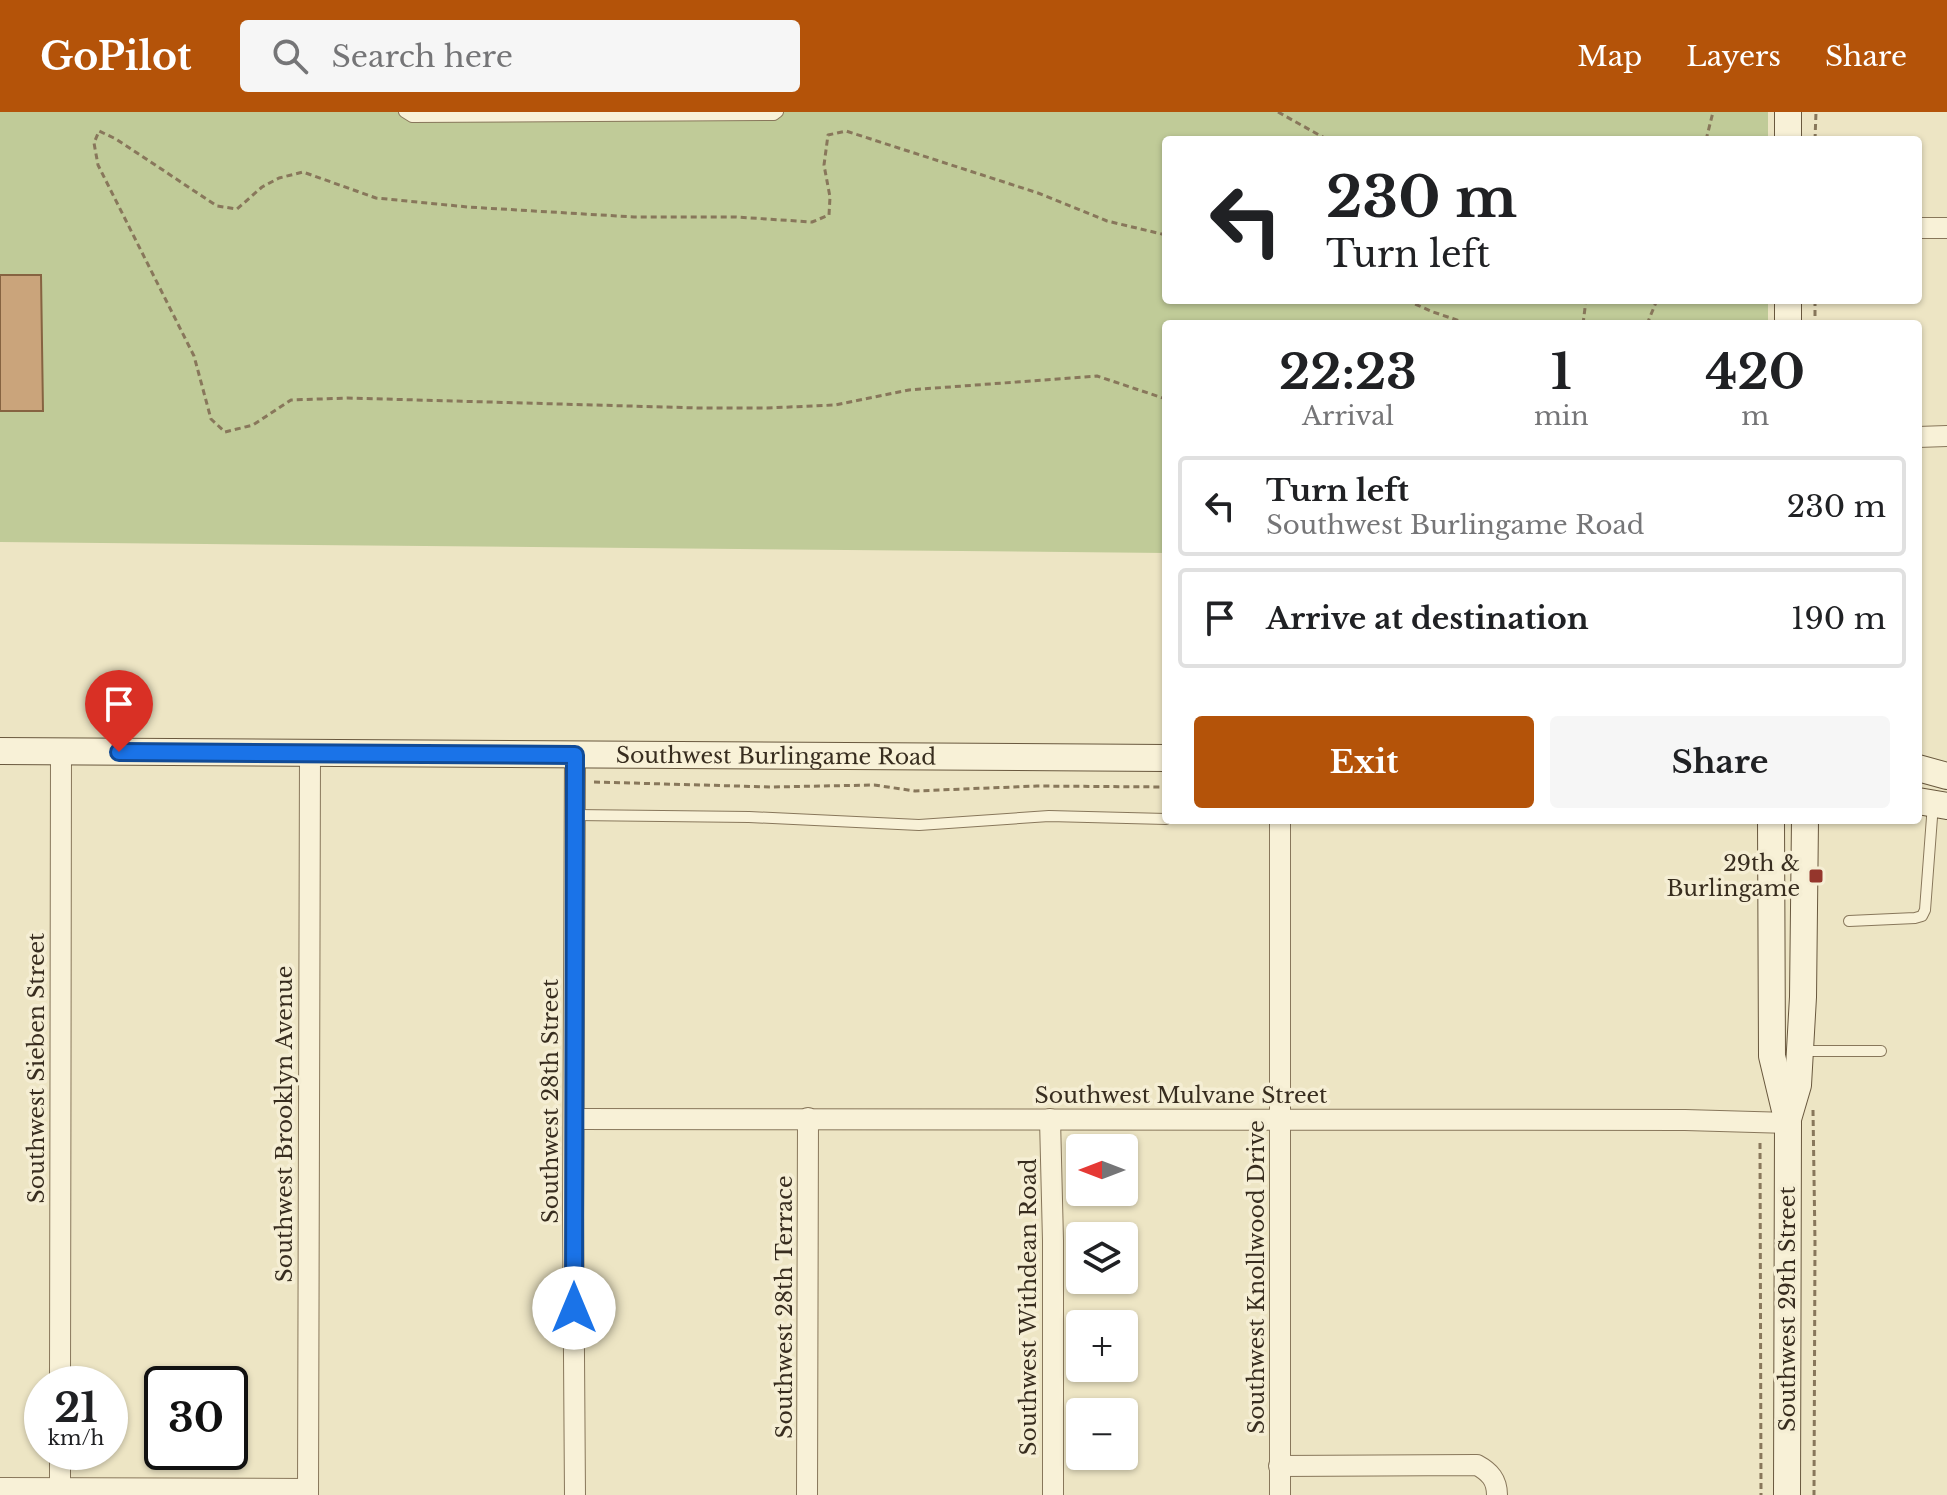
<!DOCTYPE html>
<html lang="en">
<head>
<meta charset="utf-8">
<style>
  body { margin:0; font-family:"Libre Baskerville",serif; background:#f6f6f6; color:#202124; height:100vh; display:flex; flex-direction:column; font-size:30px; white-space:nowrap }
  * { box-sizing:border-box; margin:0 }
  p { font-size:26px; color:#757577 }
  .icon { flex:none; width:44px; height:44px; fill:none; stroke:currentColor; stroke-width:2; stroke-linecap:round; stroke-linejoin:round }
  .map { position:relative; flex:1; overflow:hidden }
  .side { position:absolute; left:1162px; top:208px; width:760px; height:504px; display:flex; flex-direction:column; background:#fff; border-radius:8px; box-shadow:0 2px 6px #0004 }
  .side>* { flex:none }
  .top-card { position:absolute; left:1162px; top:24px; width:760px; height:168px; border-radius:8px; box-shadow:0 2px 6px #0004; background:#fff; color:#202124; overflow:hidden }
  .needle { width:52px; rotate:270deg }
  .buttons { position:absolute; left:1066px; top:1022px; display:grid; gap:16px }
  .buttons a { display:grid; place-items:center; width:72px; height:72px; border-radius:8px; background:#fff; box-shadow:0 2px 6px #0004; font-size:40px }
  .speed { position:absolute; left:24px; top:1254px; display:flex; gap:16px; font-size:40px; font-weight:700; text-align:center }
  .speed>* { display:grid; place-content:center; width:104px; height:104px; border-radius:50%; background:#fff; box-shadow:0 2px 6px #0004; line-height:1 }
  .speed small { font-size:20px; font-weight:400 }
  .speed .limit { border:4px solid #111; border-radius:12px; background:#fff; color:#111 }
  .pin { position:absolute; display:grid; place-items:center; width:68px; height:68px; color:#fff; margin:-82px -34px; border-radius:50% 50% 50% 0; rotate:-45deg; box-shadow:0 0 8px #0007 }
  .pin .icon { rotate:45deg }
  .me { position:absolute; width:88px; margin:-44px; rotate:0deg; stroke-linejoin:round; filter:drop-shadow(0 0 6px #0008) }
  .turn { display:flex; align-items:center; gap:28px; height:168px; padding:0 32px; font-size:36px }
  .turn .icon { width:104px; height:104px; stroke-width:2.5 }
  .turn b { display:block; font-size:56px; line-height:68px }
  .eta { display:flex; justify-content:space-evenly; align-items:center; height:136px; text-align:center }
  .eta b { font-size:48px; font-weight:800; line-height:56px }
  .button { display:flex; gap:16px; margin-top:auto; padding:16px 32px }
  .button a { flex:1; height:92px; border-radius:8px; background:#b45309; color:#fff; font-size:32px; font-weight:800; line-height:92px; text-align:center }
  .button a+a { background:#f6f6f6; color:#202124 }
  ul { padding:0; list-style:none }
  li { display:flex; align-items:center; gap:24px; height:100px; margin:0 16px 12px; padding:0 16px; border:4px solid #e0e0e0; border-radius:8px }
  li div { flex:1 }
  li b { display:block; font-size:30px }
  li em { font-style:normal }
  header { display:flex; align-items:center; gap:48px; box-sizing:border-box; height:112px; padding:0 40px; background:#b45309; color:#fff }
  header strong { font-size:38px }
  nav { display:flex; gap:44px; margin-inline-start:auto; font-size:28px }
  .search { width:560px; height:72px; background:#f6f6f6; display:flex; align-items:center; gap:20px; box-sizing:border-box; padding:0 28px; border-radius:8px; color:#757577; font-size:30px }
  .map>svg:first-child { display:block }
  .green { fill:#c0cb98 }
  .building { fill:#caa47b; stroke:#866341; stroke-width:2 }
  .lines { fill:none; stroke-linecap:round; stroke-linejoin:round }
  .service-casing { stroke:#88775b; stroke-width:12 }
  .minor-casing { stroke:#88775b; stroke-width:22 }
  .secondary-casing { stroke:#69583e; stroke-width:28 }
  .path { stroke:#88775b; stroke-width:3; stroke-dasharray:6 4; stroke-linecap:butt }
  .service { stroke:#f8f1d7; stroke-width:10 }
  .minor { stroke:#f8f1d7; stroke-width:20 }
  .secondary { stroke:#f8f1d7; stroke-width:26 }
  .route-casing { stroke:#114b97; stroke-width:20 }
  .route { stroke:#1a73e8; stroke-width:14 }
  .poi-dot { fill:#95362c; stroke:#f5eed4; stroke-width:3 }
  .labels { text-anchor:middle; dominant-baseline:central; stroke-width:7; stroke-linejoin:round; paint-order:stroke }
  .street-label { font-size:22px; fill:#382d1f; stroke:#f5eed4 }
  .poi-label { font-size:22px; fill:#382d1f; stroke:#f5eed4; text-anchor:end }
</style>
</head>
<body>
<header>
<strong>GoPilot</strong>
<div class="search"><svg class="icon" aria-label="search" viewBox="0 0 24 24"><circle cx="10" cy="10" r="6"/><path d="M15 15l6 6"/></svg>Search here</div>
<nav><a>Map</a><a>Layers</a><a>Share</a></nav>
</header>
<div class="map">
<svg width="1947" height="1383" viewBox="0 0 1947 1383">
  <rect width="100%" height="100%" fill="#ede5c4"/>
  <polygon class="green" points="0,0 1768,0 1768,28 1166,28 1166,188 1768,188 1768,212 1166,212 1166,441 0,430"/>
  <polygon class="building" points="0,163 41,163 43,299 0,299"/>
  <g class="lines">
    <g class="service-casing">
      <g id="service">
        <polyline points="404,0 412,5 774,3 778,0"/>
        <polyline points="575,703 749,705 919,713 1049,704 1166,707"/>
        <polyline points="1849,809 1915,806 1922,804 1925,798 1933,692"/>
        <polyline points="1802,939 1881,939"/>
      </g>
    </g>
    <g class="minor-casing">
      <g id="minor">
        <polyline points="1918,116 1947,116"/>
        <polyline points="1918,325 1947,324"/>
        <polyline points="575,643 573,1103 575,1383"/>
        <polyline points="574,1007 1685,1008 1788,1011"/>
        <polyline points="1050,1007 1053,1129 1053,1383"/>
        <polyline points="60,1272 61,640"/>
        <polyline points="60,1340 60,1383"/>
        <path d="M1279 1354 1477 1353C1490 1360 1497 1368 1497 1383"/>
        <polyline points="0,1376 308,1377"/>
        <polyline points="308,1383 310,641"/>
        <polyline points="807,1383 808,1006"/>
        <polyline points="1280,1383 1280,708"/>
      </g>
    </g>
    <g class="secondary-casing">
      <g id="secondary">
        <polyline points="1788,0 1788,28"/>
        <polyline points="1788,212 1788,188"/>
        <path id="s1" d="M0 639 1166 646"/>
        <polyline points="1918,656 1947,664"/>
        <polyline points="1918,689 1947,694"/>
        <polyline points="1771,708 1772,944 1788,1011 1787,1383"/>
        <polyline points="1788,1007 1798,973 1803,885 1805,708"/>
      </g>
    </g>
    <g class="path">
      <polyline points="1278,0 1328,28"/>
      <polyline points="1706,28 1713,0"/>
      <polyline points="1815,28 1816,0"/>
      <polyline points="1166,123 1107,109 1038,81 846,19 828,23 824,53 830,85 829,103 812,110 736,105 634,105 468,95 376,86 303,60 279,66 262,75 237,97 217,94 116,27 99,19 94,31 98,53 194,244 211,307 225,320 253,313 291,288 348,286 699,296 767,296 835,293 909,278 1097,264 1166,287"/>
      <polyline points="1406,188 1433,200 1469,212"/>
      <polyline points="1815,188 1815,212"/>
      <polyline points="1583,212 1586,188"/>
      <polyline points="1647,212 1657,188"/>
      <polyline points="594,670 772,675 874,673 915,679 1037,674 1166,675"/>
      <polyline points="1813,998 1815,1130 1814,1383"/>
      <polyline points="1760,1031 1761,1383"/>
    </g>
    <use href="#service" class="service"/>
    <use href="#minor" class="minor"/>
    <use href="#secondary" class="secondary"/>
  </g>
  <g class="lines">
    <g class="route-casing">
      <polyline id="route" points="119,640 575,643 574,1196"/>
    </g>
    <use href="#route" class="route"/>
  </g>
  <rect class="poi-dot" x="1808" y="756" width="16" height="16" rx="4"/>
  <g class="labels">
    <g class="street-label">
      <text stroke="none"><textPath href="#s1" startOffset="776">Southwest Burlingame Road</textPath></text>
      <text transform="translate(36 956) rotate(-90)">Southwest Sieben Street</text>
      <text x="1181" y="983">Southwest Mulvane Street</text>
      <text transform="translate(550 989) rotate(-90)">Southwest 28th Street</text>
      <text transform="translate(284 1012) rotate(-90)">Southwest Brooklyn Avenue</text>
      <text transform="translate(1256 1165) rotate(-90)">Southwest Knollwood Drive</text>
      <text transform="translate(784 1195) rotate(-90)">Southwest 28th Terrace</text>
      <text transform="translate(1028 1195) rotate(-90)">Southwest Withdean Road</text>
      <text transform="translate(1787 1197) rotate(-90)">Southwest 29th Street</text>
    </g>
    <g class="poi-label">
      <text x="1800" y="751">29th &amp;<tspan x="1800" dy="25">Burlingame</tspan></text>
    </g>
  </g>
</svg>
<div class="buttons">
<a><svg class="needle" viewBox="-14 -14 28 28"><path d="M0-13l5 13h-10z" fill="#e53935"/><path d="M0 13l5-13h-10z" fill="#757577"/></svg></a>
<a><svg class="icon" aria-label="layers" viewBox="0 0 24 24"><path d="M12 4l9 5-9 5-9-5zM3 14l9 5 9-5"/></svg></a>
<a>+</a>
<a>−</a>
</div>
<div class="speed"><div>21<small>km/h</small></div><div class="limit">30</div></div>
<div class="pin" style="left:119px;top:640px;background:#d93025"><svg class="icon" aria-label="arrive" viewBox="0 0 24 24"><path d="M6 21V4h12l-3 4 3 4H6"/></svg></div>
<svg class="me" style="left:574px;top:1196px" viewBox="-20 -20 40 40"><circle r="19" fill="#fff"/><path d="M0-13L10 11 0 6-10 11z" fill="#1a73e8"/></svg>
<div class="top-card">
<div class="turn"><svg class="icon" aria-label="left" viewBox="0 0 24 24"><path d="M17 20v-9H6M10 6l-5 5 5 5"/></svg><div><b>230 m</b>Turn left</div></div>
</div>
<section class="side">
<div class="eta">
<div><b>22:23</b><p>Arrival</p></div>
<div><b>1</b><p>min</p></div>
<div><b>420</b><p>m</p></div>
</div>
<ul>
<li><svg class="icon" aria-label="left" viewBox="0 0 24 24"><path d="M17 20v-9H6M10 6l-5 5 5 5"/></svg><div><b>Turn left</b><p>Southwest Burlingame Road</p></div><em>230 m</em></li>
<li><svg class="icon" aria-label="arrive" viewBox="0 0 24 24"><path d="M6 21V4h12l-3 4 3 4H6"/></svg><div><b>Arrive at destination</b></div><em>190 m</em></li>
</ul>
<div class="button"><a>Exit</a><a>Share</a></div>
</section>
</div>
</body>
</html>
